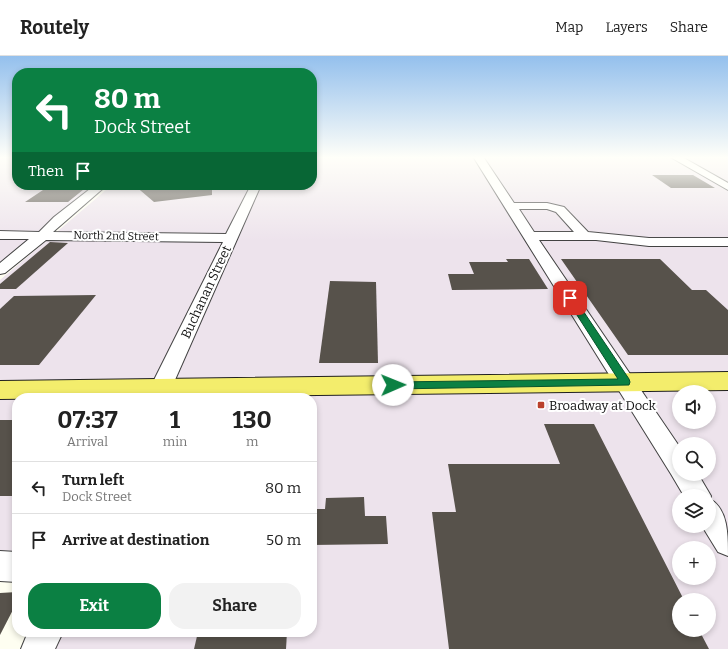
<!DOCTYPE html>
<html lang="en">
<head>
<meta charset="utf-8">
<style>
  body { margin:0; font-family:Bitter,serif; background:#f2f2f2; color:#222; height:100vh; display:flex; flex-direction:column; font-size:15px; white-space:nowrap }
  * { box-sizing:border-box; margin:0 }
  p { font-size:13px; color:#767676 }
  .icon { flex:none; width:22px; height:22px; fill:none; stroke:currentColor; stroke-width:2; stroke-linecap:round; stroke-linejoin:round }
  .map { position:relative; flex:1; overflow:hidden }
  .panel { position:absolute; left:12px; top:337px; width:305px; height:244px; display:flex; flex-direction:column; background:#fff; border-radius:16px; box-shadow:0 2px 6px #0003 }
  .panel>* { flex:none }
  .top-card { position:absolute; left:12px; top:12px; width:305px; height:122px; border-radius:16px; box-shadow:0 2px 6px #0003; background:#0b8043; color:#fff; overflow:hidden }
  .tools { position:absolute; left:672px; top:329px; display:grid; gap:8px }
  .tools a { display:grid; place-items:center; width:44px; height:44px; border-radius:50%; background:#fff; box-shadow:0 2px 6px #0003; font-size:20px }
  .pin { position:absolute; display:grid; place-items:center; width:34px; height:34px; color:#fff; margin:-17px; border-radius:8px; box-shadow:0 2px 6px #0006 }
  .me { position:absolute; width:44px; margin:-22px; rotate:89deg; stroke-linejoin:round; filter:drop-shadow(0 0 3px #0008) }
  .turn { display:flex; align-items:center; gap:14px; height:84px; padding:0 16px; font-size:18px }
  .turn .icon { width:52px; height:52px; stroke-width:2.5 }
  .turn b { display:block; font-size:28px; line-height:34px }
  .then { display:flex; align-items:center; height:38px; padding:0 16px; background:#0003; gap:8px; font-size:15px }
  .eta { display:flex; justify-content:space-evenly; align-items:center; height:68px; text-align:center }
  .eta b { font-size:24px; font-weight:700; line-height:28px }
  .primary-button { display:flex; gap:8px; margin-top:auto; padding:8px 16px }
  .primary-button a { flex:1; height:46px; border-radius:16px; background:#0b8043; color:#fff; font-size:16px; font-weight:700; line-height:46px; text-align:center }
  .primary-button a+a { background:#f2f2f2; color:#222 }
  ul { padding:0; list-style:none }
  li { display:flex; align-items:center; gap:12px; height:52px; padding:0 16px; border-top:1px solid #e0e0e0 }
  li div { flex:1 }
  li b { display:block; font-size:15px }
  li em { font-style:normal }
  header { display:flex; align-items:center; gap:24px; box-sizing:border-box; height:56px; padding:0 20px; background:#fff; border-bottom:1px solid #e0e0e0 }
  header strong { font-size:19px }
  nav { display:flex; gap:22px; margin-inline-start:auto; font-size:14px }
  .map>svg:first-child { display:block }
  .industrial { fill:#ede3ec; fill-rule:evenodd }
  .building { fill:#57524b }
  .lines { fill:none; stroke-linecap:round; stroke-linejoin:round }
  .minor-casing { stroke:#424242; stroke-width:2 }
  .major-casing { stroke:#202020; stroke-width:2 }
  .minor { fill:#fff; fill-rule:evenodd }
  .major { fill:#f3ed6c; fill-rule:evenodd }
  .route { fill:#0b8043; stroke:#07532c }
  .poi-dot { fill:#ba402b; stroke:#fff; stroke-width:1.5 }
  .labels { text-anchor:middle; dominant-baseline:central; stroke-width:4; stroke-linejoin:round; paint-order:stroke }
  .far-street-label { font-size:11px; fill:#0f0f0f; stroke:#fff }
  .street-label { font-size:13px; fill:#0f0f0f; stroke:#fff }
  .poi-label { font-size:13px; fill:#0f0f0f; stroke:#fff; text-anchor:start }
</style>
</head>
<body>
<header>
<strong>Routely</strong>
<nav><a>Map</a><a>Layers</a><a>Share</a></nav>
</header>
<div class="map">
<svg width="728" height="593" viewBox="0 0 728 593">
  <rect width="100%" height="100%" fill="#fefef1"/>
  <g class="industrial">
    <polygon points="0,102 17,102 17,129 100,129 0,211"/>
    <path d="M312 102H728V593H50L58 576H312V342H17V497L0 498V224L112 129H312ZM679 336H709V366H679ZM679 388H709V418H679ZM679 440H709V470H679ZM679 492H709V522H679ZM679 544H709V574H679Z"/>
  </g>
  <g class="building">
    <polygon points="652,119 693,119 715,132 671,132"/>
    <polygon points="59,129 89,129 68,146 25,146 46,132 55,132"/>
    <polygon points="134,129 212,129 212,139 154,146"/>
    <polygon points="50,186 68,187 16,233 0,233 0,228"/>
    <polygon points="506,203 529,203 548,233 452,234 448,218 474,218 469,206 508,206"/>
    <polygon points="561,203 660,203 692,234 706,234 728,254 728,299 628,299"/>
    <polygon points="330,225 376,226 378,307 319,307"/>
    <polygon points="96,239 39,309 0,309 0,253 14,240"/>
    <rect x="0" y="364" width="17" height="76"/>
    <polygon points="544,368 594,368 684,544 679,544 679,574 699,574 709,593 449,593 432,456 456,456 448,408 560,408"/>
    <polygon points="364,441 365,460 386,460 388,488 312,489 312,453 325,453 326,442"/>
    <polygon points="17,536 17,546 0,579 0,537"/>
    <polygon points="198,576 287,576 286,593 194,593"/>
  </g>
  <g class="lines">
    <g class="minor-casing">
      <g id="minor">
        <path d="M474 102H484L514 147H547L564 151 588 176 649 182H728V190H649L596 184H539L679 390V418H698L711 440 710 443C728 453 728 478 728 500L718 496 702 470H709V440H684L671 418ZM519 153H547L556 156 574 176H534Z"/>
        <polygon points="672,102 684,102 728,127 728,134"/>
        <polygon points="95,129 107,129 53,176 226,178 251,129 261,129 167,342 145,342 223,186 46,184 5,217 0,218 0,207 29,183 0,183 0,175 39,176 54,161"/>
        <polygon points="0,495 17,496 17,526 0,525"/>
        <polygon points="28,576 63,576 55,593 21,593"/>
      </g>
    </g>
    <g class="major-casing">
      <polygon id="major" points="728,316 728,334 0,343 0,325"/>
    </g>
    <use href="#minor" class="minor"/>
    <use href="#major" class="major"/>
  </g>
  <linearGradient id="sky" x2="0" y2="1"><stop stop-color="#94c0ed"/><stop offset="0.55" stop-color="#fffff9"/><stop offset="1" stop-color="#fffff9" stop-opacity="0"/></linearGradient>
  <rect width="728" height="185" fill="url(#sky)"/>
  <polygon class="route" points="568,240 573,240 629,323 630,326 629,329 393,333 389,332 388,329 389,327 393,326 618,323 566,242"/>
  <rect class="poi-dot" x="537" y="345" width="8" height="8" rx="2"/>
  <g class="labels">
    <g class="far-street-label">
      <text transform="translate(116 180) rotate(1)">North 2nd Street</text>
    </g>
    <g class="street-label">
      <text transform="translate(206 236) rotate(-65)">Buchanan Street</text>
    </g>
    <g class="poi-label">
      <text x="549" y="349">Broadway at Dock</text>
    </g>
  </g>
</svg>
<div class="tools">
<a><svg class="icon" aria-label="sound" viewBox="0 0 24 24"><path d="M4 9h4l5-4v14l-5-4H4zM17 9q2 3 0 6"/></svg></a>
<a><svg class="icon" aria-label="search" viewBox="0 0 24 24"><circle cx="10" cy="10" r="6"/><path d="M15 15l6 6"/></svg></a>
<a><svg class="icon" aria-label="layers" viewBox="0 0 24 24"><path d="M12 4l9 5-9 5-9-5zM3 14l9 5 9-5"/></svg></a>
<a>+</a>
<a>−</a>
</div>
<div class="pin" style="left:570px;top:242px;background:#d93025"><svg class="icon" aria-label="arrive" viewBox="0 0 24 24"><path d="M6 21V4h12l-3 4 3 4H6"/></svg></div>
<svg class="me" style="left:393px;top:329px" viewBox="-20 -20 40 40"><circle r="19" fill="#fff"/><path d="M0-13L10 11 0 6-10 11z" fill="#0b8043"/></svg>
<div class="top-card">
<div class="turn"><svg class="icon" aria-label="left" viewBox="0 0 24 24"><path d="M17 20v-9H6M10 6l-5 5 5 5"/></svg><div><b>80 m</b>Dock Street</div></div>
<div class="then">Then<svg class="icon" aria-label="arrive" viewBox="0 0 24 24"><path d="M6 21V4h12l-3 4 3 4H6"/></svg></div>
</div>
<section class="panel">
<div class="eta">
<div><b>07:37</b><p>Arrival</p></div>
<div><b>1</b><p>min</p></div>
<div><b>130</b><p>m</p></div>
</div>
<ul>
<li><svg class="icon" aria-label="left" viewBox="0 0 24 24"><path d="M17 20v-9H6M10 6l-5 5 5 5"/></svg><div><b>Turn left</b><p>Dock Street</p></div><em>80 m</em></li>
<li><svg class="icon" aria-label="arrive" viewBox="0 0 24 24"><path d="M6 21V4h12l-3 4 3 4H6"/></svg><div><b>Arrive at destination</b></div><em>50 m</em></li>
</ul>
<div class="primary-button"><a>Exit</a><a>Share</a></div>
</section>
</div>
</body>
</html>
